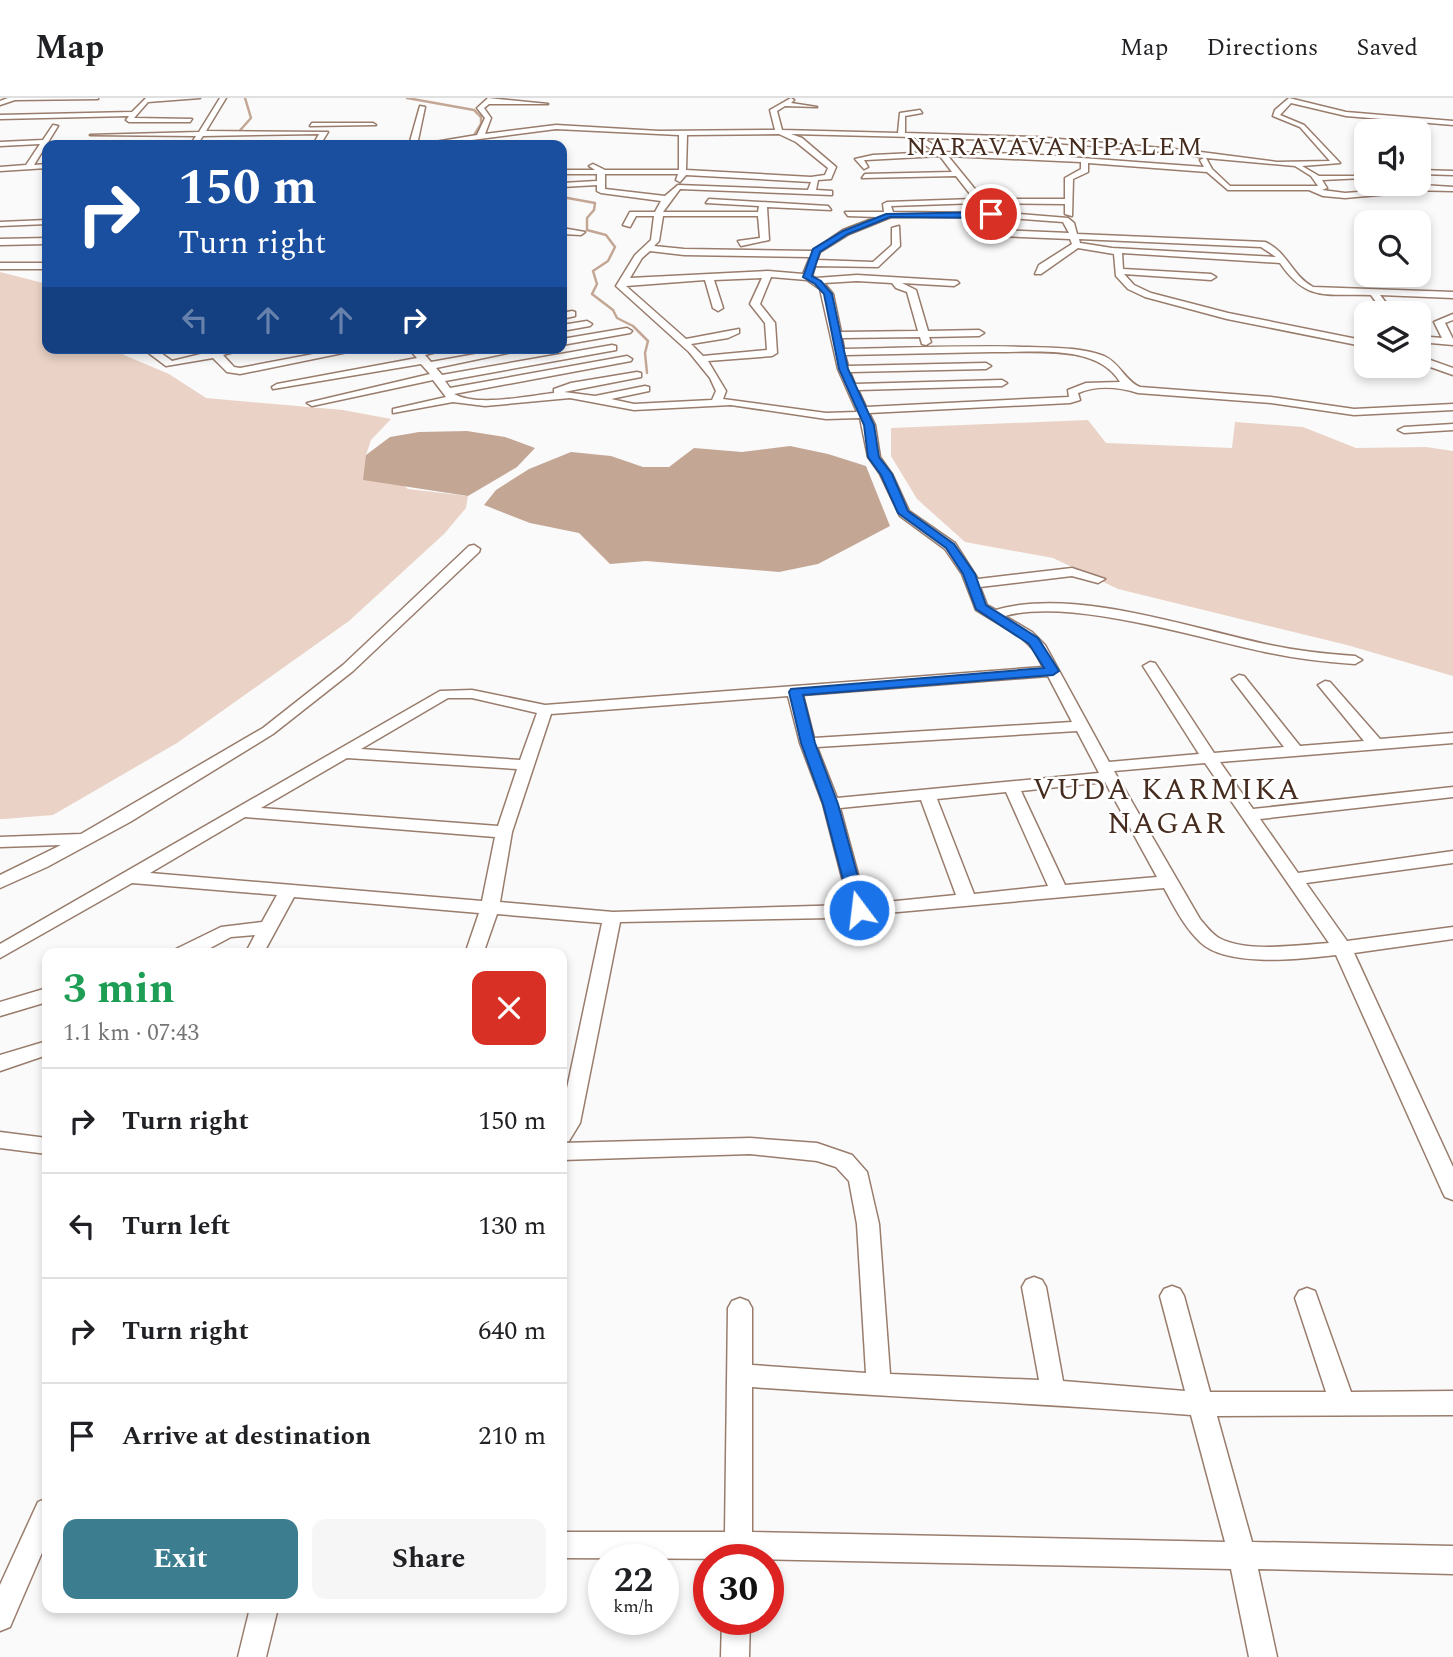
<!DOCTYPE html>
<html lang="en">
<head>
<meta charset="utf-8">
<style>
  body { margin:0; font-family:Spectral,serif; background:#f6f6f6; color:#202124; height:100vh; display:flex; flex-direction:column; font-size:26px; white-space:nowrap }
  * { box-sizing:border-box; margin:0 }
  p { font-size:23px; color:#757577 }
  .icon { flex:none; width:38px; height:38px; fill:none; stroke:currentColor; stroke-width:2; stroke-linecap:round; stroke-linejoin:round }
  .map { position:relative; flex:1; overflow:hidden }
  .sheet { position:absolute; left:42px; top:850px; width:525px; height:665px; display:flex; flex-direction:column; background:#fff; border-radius:14px; box-shadow:0 4px 10px #0003 }
  .sheet>* { flex:none }
  .top-card { position:absolute; left:42px; top:42px; width:525px; height:214px; border-radius:14px; box-shadow:0 4px 10px #0003; background:#1a4fa0; color:#fff; overflow:hidden }
  .buttons { position:absolute; left:1354px; top:21px; display:grid; gap:14px }
  .buttons a { display:grid; place-items:center; width:77px; height:77px; border-radius:14px; background:#fff; box-shadow:0 4px 10px #0003; font-size:35px }
  .speed { position:absolute; left:588px; top:1446px; display:flex; gap:14px; font-size:35px; font-weight:700; text-align:center }
  .speed>* { display:grid; place-content:center; width:91px; height:91px; border-radius:50%; background:#fff; box-shadow:0 4px 10px #0003; line-height:1 }
  .speed small { font-size:18px; font-weight:400 }
  .speed .limit { border:10px solid #d22; background:#fff; color:#111 }
  .pin { position:absolute; display:grid; place-items:center; width:60px; height:60px; color:#fff; margin:-30px; border:4px solid #fff; border-radius:50%; box-shadow:0 2px 7px #0007 }
  .me { position:absolute; width:77px; margin:-38px; rotate:345deg; stroke-linejoin:round; filter:drop-shadow(0 0 5px #0008) }
  .turn { display:flex; align-items:center; gap:24px; height:147px; padding:0 21px; font-size:32px }
  .turn .icon { width:91px; height:91px; stroke-width:2.5 }
  .turn b { display:block; font-size:49px; line-height:60px }
  .lanes { display:flex; align-items:center; height:66px; padding:0 21px; background:#0003; justify-content:center; gap:35px; direction:ltr }
  .lanes .off { opacity:.35 }
  .round { display:grid; place-items:center; flex:none; width:74px; height:74px; border-radius:14px; background:#f6f6f6 }
  .summary { display:flex; align-items:center; justify-content:space-between; height:119px; padding:0 21px }
  h1 { font-size:42px; font-weight:700; line-height:52px; color:#1e9e55 }
  .cta { display:flex; gap:14px; margin-top:auto; padding:14px 21px }
  .cta a { flex:1; height:80px; border-radius:14px; background:#3c7e8f; color:#fff; font-size:28px; font-weight:700; line-height:80px; text-align:center }
  .cta a+a { background:#f6f6f6; color:#202124 }
  ul { padding:0; list-style:none }
  li { display:flex; align-items:center; gap:21px; height:105px; padding:0 21px; border-top:2px solid #e0e0e0 }
  li div { flex:1 }
  li b { display:block; font-size:26px }
  li em { font-style:normal }
  header { display:flex; align-items:center; gap:42px; box-sizing:border-box; height:98px; padding:0 35px; background:#fff; border-bottom:2px solid #e0e0e0 }
  header strong { font-size:33px }
  nav { display:flex; gap:38px; margin-inline-start:auto; font-size:24px }
  .map>svg:first-child { display:block }
  .green { fill:#ead3c6 }
  .water { fill:#c4a695 }
  .lines { fill:none; stroke-linecap:round; stroke-linejoin:round }
  .stream { stroke:#c4a695; stroke-width:2.5 }
  .minor-casing { stroke:#997c6c; stroke-width:3 }
  .minor { fill:#fff; fill-rule:evenodd }
  .route { fill:#1a73e8; stroke:#114b97; stroke-width:2 }
  .labels { text-anchor:middle; dominant-baseline:central; stroke-width:5; stroke-linejoin:round; paint-order:stroke }
  .far-quarter-label { font-size:26px; letter-spacing:2px; fill:#462d1f; stroke:#fff }
  .neighbourhood-label { font-size:30px; letter-spacing:2px; fill:#462d1f; stroke:#fff }
</style>
</head>
<body>
<header>
<strong>Map</strong>
<nav><a>Map</a><a>Directions</a><a>Saved</a></nav>
</header>
<div class="map">
<svg width="1453" height="1559" viewBox="0 0 1453 1559">
  <rect width="100%" height="100%" fill="#fafafa"/>
  <g class="green">
    <polygon points="0,174 47,186 47,250 120,250 124,257 169,276 206,300 343,312 391,321 371,342 366,357 408,391 468,398 466,410 444,436 349,523 177,645 53,717 4,721 0,721"/>
    <polygon points="1088,322 1106,345 1232,350 1235,324 1303,329 1356,350 1426,349 1453,353 1453,578 1347,547 1118,491 1053,460 965,444 917,401 891,358 891,330"/>
  </g>
  <g class="water">
    <polygon points="467,333 505,339 535,350 517,369 468,398 363,382 366,357 390,339 419,334"/>
    <polygon points="790,348 828,356 866,368 890,428 818,466 779,474 646,463 610,466 579,435 530,425 484,407 496,392 529,371 571,354 611,358 643,369 669,369 694,350 742,354"/>
  </g>
  <g class="lines">
    <g class="stream">
      <polyline points="407,0 474,12 481,19 481,26 473,39 477,44 475,47"/>
      <polyline points="236,37 251,20 245,0"/>
      <polyline points="562,99 595,105 594,112 587,120 587,132 606,137 615,149 608,163 593,173 597,186 592,196 613,212 617,220 633,228 648,243 645,255 647,275"/>
    </g>
    <g class="minor-casing">
      <g id="minor">
        <polygon points="8,0 98,0 98,1 15,2 0,7 0,3"/>
        <polygon points="146,0 200,0 148,4 134,20 192,21 190,24 129,24 126,22 129,18 0,21 0,17 132,14"/>
        <polygon points="220,0 226,0 206,33 328,34 320,47 313,47 319,36 203,38 197,47 190,47 196,38 90,37 199,34"/>
        <path d="M488 0 548 6H489L484 10 491 20 485 36 556 27 659 33 775 32 770 12 791 0 794 2 791 5 817 9 785 8 777 13 782 32 898 35 900 15 920 12 922 15 905 18V35L1036 39 1185 52 1277 64 1330 63 1300 29 1273 18 1275 12 1289 0 1346 14 1453 23V27L1346 18 1291 5 1280 17 1304 27 1340 65 1302 68 1319 78H1360L1364 80 1322 82 1327 90 1322 92 1345 95 1398 91 1399 86H1407L1453 89V93L1406 92 1400 95 1345 100 1323 98 1309 92H1228L1207 74 1088 65V74L1073 81 1072 118 1065 116V106L986 105 993 114 1068 120 1074 125 1077 136 1265 144C1287 153 1292 178 1313 189L1453 194V200L1380 197 1394 215H1384L1371 197C1327 195 1307 205 1280 165L1122 155 1123 171 1211 176 1216 179 1211 182 1124 176 1134 187 1151 195 1228 215 1367 243V249L1227 221 1145 199 1128 191 1116 178 1114 156 1078 150 1041 176H1035L1039 167 1072 146 1070 141 973 137 969 134 973 131 1069 135 1063 124 997 119H891L849 136 820 154 817 162 873 164 892 147V130L899 128 900 148 878 169 815 168 812 178 816 180 857 177 957 183 959 185 954 188 902 185 916 192 928 233 979 232 984 235 979 238 929 239 931 244 926 247 922 246 920 239 842 240 844 251C906 250 967 247 1029 249 1054 250 1080 249 1104 258 1120 265 1125 283 1140 289L1271 299 1354 311 1453 306V312L1354 317 1271 305 1138 295C1119 289 1097 287 1078 295L1080 302 1070 305 869 315 875 327 880 359 892 376 909 413 955 445 978 481 1072 470 1105 481 1098 485 1072 478 980 489 987 507 996 512C1074 489 1190 530 1270 547 1298 553 1326 556 1355 558L1362 562 1355 566C1326 564 1298 561 1270 555 1201 541 1070 499 1005 518L1032 534 1045 547 1109 664 1199 656 1143 568 1150 564 1155 565 1214 655 1284 649 1232 581 1239 577 1244 578 1300 648 1364 643 1318 587 1325 583 1330 584 1380 641 1453 635V645L1220 664 1253 711 1453 689V699L1260 721 1298 775 1453 753V765L1306 785 1347 843 1453 829V841L1354 855 1453 1069V1102L1445 1099 1442 1093 1336 857C1301 861 1227 870 1200 844 1184 829 1174 808 1164 790L831 820 620 824 580 1025 569 1043 562 1045V1014L602 825 497 816 483 856H465L479 815 294 799 263 856H245L255 837 231 839 199 856H174L176 851 221 829 262 824 277 797 132 785 0 860V846L440 593 472 592 545 607 1043 569 1034 552 1022 540 976 512 962 476 945 451 900 418 880 376 868 359 860 320 826 321 731 307 634 312 570 300 485 308 453 304 393 315V311L446 299 433 282 312 308 307 305 430 276 421 266 273 291 272 289 277 286 417 260 408 250H451L425 257 431 264 509 250H532L436 270 442 277 612 247 616 248V252L445 283 450 290 627 258 632 261 631 263 454 296C478 309 527 298 554 295V291L571 285 637 274 641 275V279L564 294 595 298 645 288 649 289V293L611 301 634 306 712 302 716 293 710 280 689 254 616 188 635 157 651 142 654 118H636L630 129 623 127 630 114H655L661 103 601 95 597 93V87L562 89V85L597 83V76H562V72H595L589 68 593 66 605 72H679V37L556 31 434 47H409L420 8 425 9 417 47 477 37 485 20 477 10ZM779 36 796 44 828 70 825 77 811 79 686 72 687 37ZM791 36 914 39 935 54 873 57 855 61 864 71 868 69 864 62H866L940 58 952 74 865 76 862 80 956 78 974 101 887 104 883 106 884 114H845L848 118 877 119 843 132 812 153 684 151 654 148 659 143 663 118H758L760 140 738 143 741 148 769 142 767 109 831 112 828 108 709 101 706 105 759 108 758 114H663L680 91 832 97V93L816 92 818 82 831 81 836 69 802 40ZM923 40 1036 43 1185 56 1204 60 1200 62 1204 69 1027 56 944 54ZM948 58 1081 64V71L1065 80V101H983ZM1206 60 1295 68 1311 78 1318 88H1230L1212 71ZM605 76H678L676 82 680 84 686 77 811 84 808 92 678 87 665 98 605 91ZM978 105 986 115 893 114 891 108ZM1079 141 1261 149 1276 159 1112 150 1080 145ZM650 153 684 157 810 159 803 176 768 173 630 180 642 160ZM771 179 807 182 820 191 838 271 857 314 826 315 723 301 726 293 708 263 772 258 777 255 775 225 760 206ZM762 180 750 206 765 225 767 252 703 258 691 246 728 240 739 235V231L686 241 626 188 705 182 713 210 718 213 723 210 714 182ZM857 183 892 185 896 190 907 194 918 233 841 234 833 196 824 185ZM992 254C1031 255 1097 245 1120 284L1086 285 1068 292 1069 299 866 309 858 292 1002 288 1007 285 1002 282 855 286 850 274 986 271 991 268 986 265 848 268 845 257ZM1048 578 1072 624 814 640 803 597ZM788 598 800 645 823 706 849 807 613 814 500 804 512 734 551 616ZM448 600H472L537 615 520 662 361 651ZM1077 633 1099 675 837 700 817 649ZM347 660 517 671 498 728 261 710ZM1205 665 1329 845C1299 847 1246 855 1219 840 1212 836 1206 828 1200 821L1114 673ZM1105 684 1157 779 1065 787 1021 693ZM1006 694 1048 788 974 796 937 701ZM921 702 956 797 866 806 840 710ZM245 719 495 739 482 803 150 775Z"/>
        <polygon points="312,25 373,25 376,27 310,28"/>
        <polygon points="53,27 58,28 34,67 47,66 47,70 0,73 0,69 26,67 40,46 0,48 0,44 43,42"/>
        <polygon points="1419,72 1453,73 1453,77 1419,76"/>
        <polygon points="47,122 47,126 0,128 0,124"/>
        <polygon points="562,130 585,134 581,137 562,136"/>
        <polygon points="47,140 47,146 0,147 0,141"/>
        <rect x="0" y="165" width="47" height="6"/>
        <polygon points="572,213 575,214 575,218 562,221 562,215"/>
        <polygon points="1453,216 1453,222 1445,225 1453,241 1453,247 1419,244 1419,238 1442,240 1434,224"/>
        <polygon points="587,223 592,226 590,228 562,233 562,227"/>
        <polygon points="627,230 632,233 630,235 562,247 562,241"/>
        <polygon points="142,250 154,250 172,263 209,254 205,250 218,252 248,250 223,257 234,269 240,270 345,250 367,250 240,276 227,274 213,260 166,268"/>
        <polygon points="1419,258 1453,270 1453,277 1419,265"/>
        <polygon points="1453,326 1453,332 1404,335 1398,332 1404,329"/>
        <polygon points="474,447 480,451 479,454 353,573 273,636 130,724 47,769 0,790 0,777 61,747 0,749 0,739 81,736 263,630 343,567 469,448"/>
        <polygon points="47,890 47,904 0,918 0,904"/>
        <polygon points="47,943 47,957 0,973 0,957"/>
        <polygon points="0,1034 47,1040 47,1056 0,1050"/>
        <path d="M750 1040 817 1045 852 1057 867 1074 879 1126 890 1276 1039 1282 1022 1189 1026 1182 1034 1179 1042 1182 1046 1189 1063 1283 1185 1293 1160 1198 1164 1191 1172 1188 1180 1191 1184 1198 1210 1294H1326L1295 1200 1299 1193 1307 1190 1315 1193 1351 1294 1453 1293V1317L1217 1318 1252 1444 1453 1448V1476L1258 1471 1277 1559H1249L1231 1471 752 1461 562 1460V1434H725L728 1210 732 1203 740 1200 748 1203 752 1210V1267L866 1275 857 1126 849 1083 836 1069 817 1063 750 1056 562 1062V1045ZM752 1289C898 1300 1045 1305 1191 1317L1225 1444 752 1434Z"/>
        <polygon points="47,1400 47,1443 10,1529 0,1533 0,1487 38,1404"/>
        <polygon points="250,1510 278,1510 266,1559 238,1559"/>
        <polygon points="722,1521 750,1521 749,1559 721,1559"/>
      </g>
    </g>
    <use href="#minor" class="minor"/>
  </g>
  <polygon class="route" points="991,114 998,118 994,120 890,119 848,136 820,154 812,178 821,183 832,196 848,271 874,327 879,359 892,376 908,413 954,446 975,476 986,507 1038,540 1059,573 1053,577 803,597 815,645 838,706 867,812 859,817 851,812 823,706 801,645 789,594 791,591 1044,570 1029,546 976,511 963,476 946,450 898,415 881,377 868,359 864,327 839,271 824,196 815,186 803,179 813,151 843,133 886,116"/>
  <g class="labels">
    <g class="far-quarter-label">
      <text x="1055" y="49">NARAVAVANIPALEM</text>
    </g>
    <g class="neighbourhood-label">
      <text x="1167" y="692">VUDA KARMIKA<tspan x="1167" dy="34">NAGAR</tspan></text>
    </g>
  </g>
</svg>
<div class="buttons">
<a><svg class="icon" aria-label="sound" viewBox="0 0 24 24"><path d="M4 9h4l5-4v14l-5-4H4zM17 9q2 3 0 6"/></svg></a>
<a><svg class="icon" aria-label="search" viewBox="0 0 24 24"><circle cx="10" cy="10" r="6"/><path d="M15 15l6 6"/></svg></a>
<a><svg class="icon" aria-label="layers" viewBox="0 0 24 24"><path d="M12 4l9 5-9 5-9-5zM3 14l9 5 9-5"/></svg></a>
</div>
<div class="speed"><div>22<small>km/h</small></div><div class="limit">30</div></div>
<div class="pin" style="left:991px;top:116px;background:#d93025"><svg class="icon" aria-label="arrive" viewBox="0 0 24 24"><path d="M6 21V4h12l-3 4 3 4H6"/></svg></div>
<svg class="me" style="left:859px;top:812px" viewBox="-20 -20 40 40"><circle r="17" fill="#1a73e8" stroke="#fff" stroke-width="3"/><path d="M0-11L8 9 0 5-8 9z" fill="#fff"/></svg>
<div class="top-card">
<div class="turn"><svg class="icon" aria-label="right" viewBox="0 0 24 24"><path d="M7 20v-9h11M14 6l5 5-5 5"/></svg><div><b>150 m</b>Turn right</div></div>
<div class="lanes"><svg class="icon off" aria-label="left" viewBox="0 0 24 24"><path d="M17 20v-9H6M10 6l-5 5 5 5"/></svg><svg class="icon off" aria-label="ahead" viewBox="0 0 24 24"><path d="M12 20V5M6 11l6-6 6 6"/></svg><svg class="icon off" aria-label="ahead" viewBox="0 0 24 24"><path d="M12 20V5M6 11l6-6 6 6"/></svg><svg class="icon" aria-label="right" viewBox="0 0 24 24"><path d="M7 20v-9h11M14 6l5 5-5 5"/></svg></div>
</div>
<section class="sheet">
<div class="summary"><div><h1>3 min</h1><p>1.1 km · 07:43</p></div><a class="round" style="background:#d93025;color:#fff"><svg class="icon" aria-label="close" viewBox="0 0 24 24"><path d="M6 6l12 12M18 6L6 18"/></svg></a></div>
<ul>
<li><svg class="icon" aria-label="right" viewBox="0 0 24 24"><path d="M7 20v-9h11M14 6l5 5-5 5"/></svg><div><b>Turn right</b></div><em>150 m</em></li>
<li><svg class="icon" aria-label="left" viewBox="0 0 24 24"><path d="M17 20v-9H6M10 6l-5 5 5 5"/></svg><div><b>Turn left</b></div><em>130 m</em></li>
<li><svg class="icon" aria-label="right" viewBox="0 0 24 24"><path d="M7 20v-9h11M14 6l5 5-5 5"/></svg><div><b>Turn right</b></div><em>640 m</em></li>
<li><svg class="icon" aria-label="arrive" viewBox="0 0 24 24"><path d="M6 21V4h12l-3 4 3 4H6"/></svg><div><b>Arrive at destination</b></div><em>210 m</em></li>
</ul>
<div class="cta"><a>Exit</a><a>Share</a></div>
</section>
</div>
</body>
</html>
